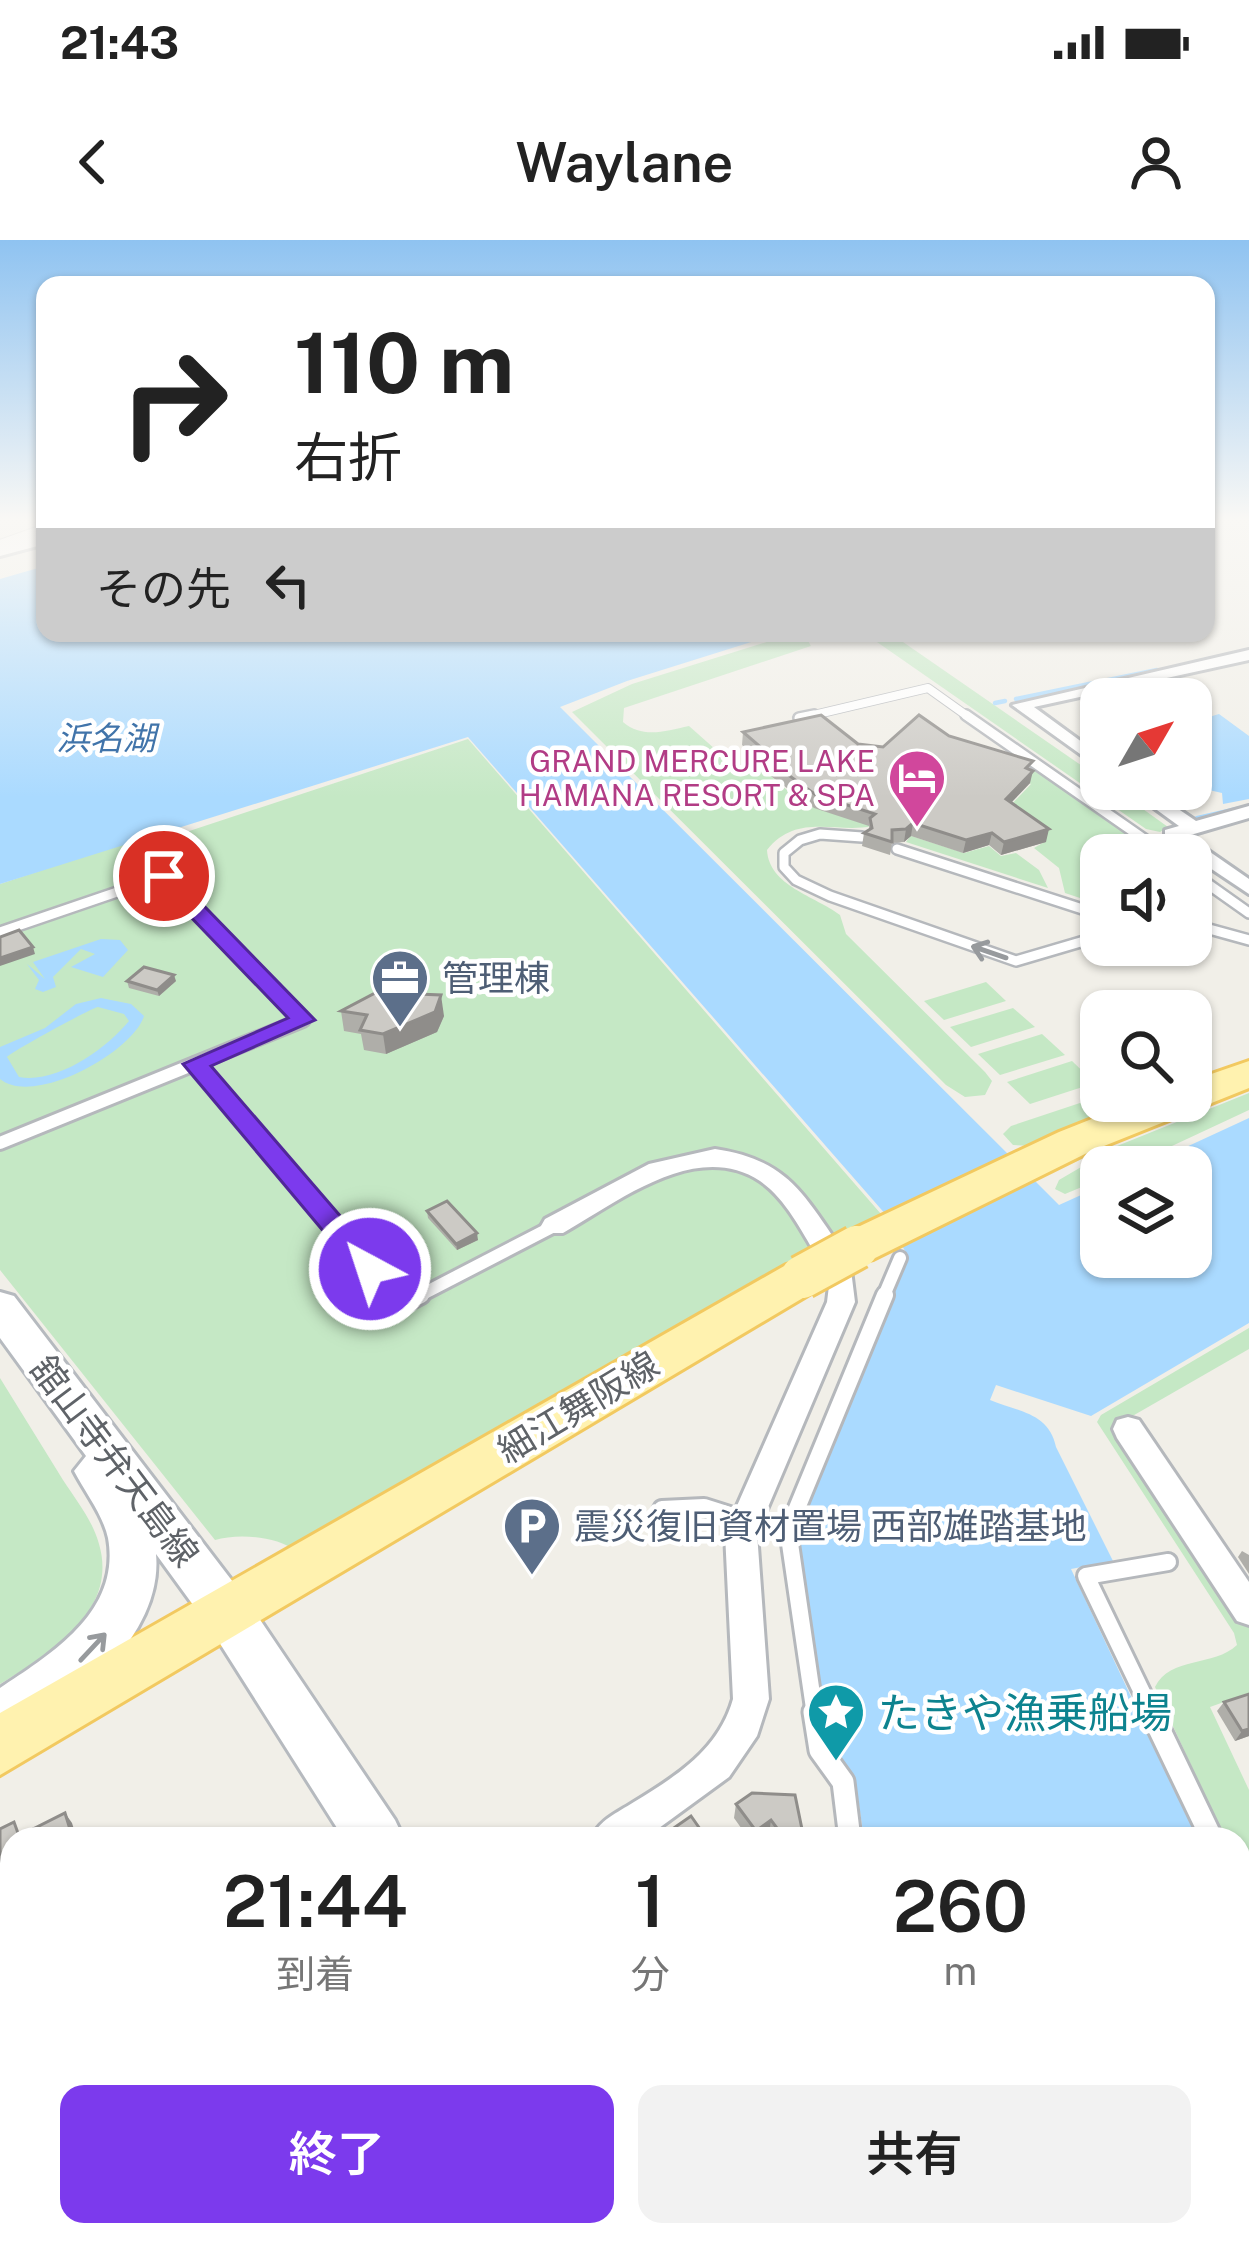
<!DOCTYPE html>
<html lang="ja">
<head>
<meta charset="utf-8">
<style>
  body { margin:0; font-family:"Public Sans","Noto Sans JP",sans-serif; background:#f2f2f2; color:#222; height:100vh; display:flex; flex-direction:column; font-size:45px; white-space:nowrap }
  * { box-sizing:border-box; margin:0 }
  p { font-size:39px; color:#767676 }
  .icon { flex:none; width:66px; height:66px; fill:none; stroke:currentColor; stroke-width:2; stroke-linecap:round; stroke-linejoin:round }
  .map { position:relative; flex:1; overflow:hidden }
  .drawer { position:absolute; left:0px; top:1587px; width:1251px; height:420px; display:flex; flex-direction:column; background:#fff; border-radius:36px 36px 0 0; box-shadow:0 3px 9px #0004 }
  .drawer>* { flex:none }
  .guide { position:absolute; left:36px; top:36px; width:1179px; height:366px; border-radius:24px; box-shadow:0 3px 9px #0004; background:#fff; color:#222; overflow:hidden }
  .needle { width:78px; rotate:51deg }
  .tools { position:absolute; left:1080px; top:438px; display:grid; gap:24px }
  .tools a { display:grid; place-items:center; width:132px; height:132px; border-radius:24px; background:#fff; box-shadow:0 3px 9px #0004; font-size:60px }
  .pin { position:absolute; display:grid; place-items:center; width:102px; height:102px; color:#fff; margin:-51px; border:6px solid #fff; border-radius:50%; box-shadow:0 3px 12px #0007 }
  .me { position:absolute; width:132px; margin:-66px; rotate:320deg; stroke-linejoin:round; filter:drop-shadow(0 0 9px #0008) }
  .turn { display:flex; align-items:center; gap:42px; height:252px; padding:0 60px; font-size:54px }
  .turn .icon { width:156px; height:156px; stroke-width:2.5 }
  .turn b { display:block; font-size:84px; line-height:102px }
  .then { display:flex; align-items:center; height:114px; padding:0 60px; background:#0003; gap:24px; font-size:45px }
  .eta { display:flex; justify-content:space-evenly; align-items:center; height:204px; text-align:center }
  .eta b { font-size:72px; font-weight:600; line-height:84px }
  .button { display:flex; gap:24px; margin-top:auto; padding:24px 60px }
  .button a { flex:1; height:138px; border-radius:24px; background:#7c3aed; color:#fff; font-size:48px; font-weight:600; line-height:138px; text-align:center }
  .button a+a { background:#f2f2f2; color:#222 }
  .status { display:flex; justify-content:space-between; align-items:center; height:84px; padding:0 60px; background:#fff; direction:ltr }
  .status svg { height:33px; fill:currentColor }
  header { display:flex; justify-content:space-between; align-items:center; height:156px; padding:0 60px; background:#fff; font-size:54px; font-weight:600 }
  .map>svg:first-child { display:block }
  .green { fill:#c5e8c5 }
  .water { fill:#aadaff; fill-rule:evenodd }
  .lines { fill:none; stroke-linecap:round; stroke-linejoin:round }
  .stream-far1 { stroke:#aadaff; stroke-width:4.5 }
  .stream { stroke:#aadaff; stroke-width:6 }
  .lane-far4-casing { stroke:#b5b8bc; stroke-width:10 }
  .lane-far3-casing { stroke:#b5b8bc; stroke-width:14 }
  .lane-far2-casing { stroke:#b5b8bc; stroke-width:18 }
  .lane-far1-casing { stroke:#b5b8bc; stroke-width:22 }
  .lane-casing { stroke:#b5b8bc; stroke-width:27 }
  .street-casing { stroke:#b5b8bc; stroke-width:6 }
  .secondary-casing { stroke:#b6babf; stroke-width:6 }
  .primary-casing { stroke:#f2c960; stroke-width:6 }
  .lane-far4 { stroke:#fff; stroke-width:8 }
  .lane-far3 { stroke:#fff; stroke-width:9 }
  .lane-far2 { stroke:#fff; stroke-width:12 }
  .lane-far1 { stroke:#fff; stroke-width:16 }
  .lane { stroke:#fff; stroke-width:21 }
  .street { fill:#fff; fill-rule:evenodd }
  .secondary { fill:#fff; fill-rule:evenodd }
  .primary { fill:#fff2af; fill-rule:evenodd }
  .primary-bridge-casing { stroke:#f2c960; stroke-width:48; stroke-linecap:butt }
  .primary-bridge { stroke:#fff2af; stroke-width:42 }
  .wall { fill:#afaea9 }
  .shaded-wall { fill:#8f8d8a }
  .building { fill:#cccac5; stroke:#8f8d8a; stroke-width:3 }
  .oneway { stroke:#979a9d }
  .route { fill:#7c3aed; stroke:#51269a; stroke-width:3 }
  .labels { text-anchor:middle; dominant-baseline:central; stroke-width:9; stroke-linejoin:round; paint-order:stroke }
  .far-hotel-label { font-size:30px; fill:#b23c85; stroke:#fff; text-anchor:end }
  .far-water-label { font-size:33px; font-style:italic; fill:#4174aa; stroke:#fff }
  .service-label { font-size:36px; fill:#4e5e75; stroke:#fff; text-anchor:start }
  .street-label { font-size:36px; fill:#5f6368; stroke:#fff }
  .near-culture-label { font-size:42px; fill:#0d838f; stroke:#fff; text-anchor:start }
</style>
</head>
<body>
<div class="status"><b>21:43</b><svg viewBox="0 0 49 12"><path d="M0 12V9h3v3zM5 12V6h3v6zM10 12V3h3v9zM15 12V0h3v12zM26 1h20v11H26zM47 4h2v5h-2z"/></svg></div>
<header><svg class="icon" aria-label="back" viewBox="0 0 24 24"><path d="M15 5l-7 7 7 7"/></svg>Waylane<svg class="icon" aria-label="person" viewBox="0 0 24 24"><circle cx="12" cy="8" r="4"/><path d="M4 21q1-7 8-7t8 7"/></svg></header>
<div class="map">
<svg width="1249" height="2007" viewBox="0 0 1249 2007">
  <rect width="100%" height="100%" fill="#f1efe8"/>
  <g class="green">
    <polygon points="864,393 890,393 1101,539 1101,549 1115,549 1168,587 1160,592 1146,589"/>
    <path d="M786 396 807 399 811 406 624 468 623 482C643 499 665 491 689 486L742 533 767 528 776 535 772 537 803 564 872 586C837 594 797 572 767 610 769 646 815 656 840 675L846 694 985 832 992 841 985 855 965 857 946 845 572 472 632 444Z"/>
    <path d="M468 499 881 974 296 1311C277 1296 238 1293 215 1300L0 1030V644L136 599 156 602Z"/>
    <polygon points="1036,529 1160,615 1101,615 1101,665 1065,653 1059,628 1034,608 1046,601 999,567 1010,566 1031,544 1024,541"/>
    <polygon points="902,593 964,613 989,606 1001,616 1016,613 1039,630 1048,648 906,602 909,598"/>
    <polygon points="986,742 1006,761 944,780 924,761"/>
    <polygon points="1013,768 1035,787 971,807 950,787"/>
    <polygon points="1042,794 1065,815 1000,835 978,814"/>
    <polygon points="1072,821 1095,843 1030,864 1007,842"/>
    <polygon points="1249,853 1249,870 1127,927 1101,927 1101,939 1065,954 1055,949 1059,940 1117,906"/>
    <polygon points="1101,856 1101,861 1142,861 1034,906 1013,905 1003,894 1011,886"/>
    <path d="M1249 1088V1109L1129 1178 1249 1385V1453L1210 1467 1249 1550V1627L1239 1617V1599L1224 1597 1155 1447C1170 1416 1214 1427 1237 1405L1234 1393 1097 1182 1101 1175Z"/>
    <path d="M0 1138C21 1172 42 1206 63 1240 76 1260 93 1281 99 1304 119 1372 48 1415 0 1444Z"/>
  </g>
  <g class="water">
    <path d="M45 326V393H780L627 441 560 467 1059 965 1101 946V1017H1191V927H1143L1249 878V1083L1091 1176 996 1145 990 1160C1019 1172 1049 1173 1056 1207L1113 1321 1071 1329 1198 1599H864L855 1538 829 1502 797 1291 908 1017 887 976 468 497 0 644V339Z"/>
    <polygon points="1219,474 1249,496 1249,559 1223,564 1222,553 1196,547 1196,558 1185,559 1169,549 1191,549 1191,494 1196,481"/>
    <polygon points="101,699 120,700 128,710 103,737 71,727 95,714 81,709 53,737 56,747 43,752 35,749 39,740 27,724 45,739 33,722"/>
    <path d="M101 758 131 764 144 776C133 812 34 867 0 839V807L45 788 76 764ZM98 767 124 774 129 781C106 809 57 844 19 837L7 817C11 812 91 768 98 767Z"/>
    <polygon points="1249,1743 1249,2007 921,2007 920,1995 1239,1995 1239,1745"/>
  </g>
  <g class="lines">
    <g class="stream-far1">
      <polyline points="1196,422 1218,417"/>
      <polyline points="1016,459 1157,430"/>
      <polyline points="995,463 1005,461"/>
    </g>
    <polyline class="stream" points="1197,579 1249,567"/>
    <g class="lane-far4-casing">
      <g id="lane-far4">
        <polyline points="0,304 45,288"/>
        <polyline points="801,478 928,448 970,478"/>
      </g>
    </g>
    <g class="lane-far3-casing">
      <g id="lane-far3">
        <polyline points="966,475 1167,615"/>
        <polyline points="799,478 814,475"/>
        <polyline points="862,597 820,594 800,600 784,613 784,627 796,640 830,656 1016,721 1101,696"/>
        <polyline points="897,609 1101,675"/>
        <polyline points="1191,632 1249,673"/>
        <polyline points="1191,684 1249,700"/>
        <polyline points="0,692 164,636 257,732"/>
      </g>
    </g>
    <g class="lane-far2-casing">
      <g id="lane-far2">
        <polyline points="195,824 396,1058"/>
        <polyline points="0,903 303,780 254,729"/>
        <polyline points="415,1058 554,986"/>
        <polyline points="883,1058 900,1018"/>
      </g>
    </g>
    <g class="lane-far1-casing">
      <g id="lane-far1">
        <polyline points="394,1055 402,1065 421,1055"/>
        <polyline points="662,1269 704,1267 745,1280"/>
        <polyline points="815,1475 788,1290 885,1055"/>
        <polyline points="1153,1475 1086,1336 1168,1322"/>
      </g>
    </g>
    <g class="lane-casing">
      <g id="lane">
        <polyline points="814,1472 820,1510 843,1542 850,1599"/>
        <polyline points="1151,1472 1212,1599"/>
        <polyline points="1239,1656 1249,1677"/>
        <polyline points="904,1995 905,2007"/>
      </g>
    </g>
    <g class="street-casing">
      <g id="street">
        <polygon points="1249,410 1249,420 1034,467 1101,516 1101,529 1012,465"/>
        <polygon points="1128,549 1149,549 1196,581 1249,566 1249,578 1187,596 1249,639 1249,654 1165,598 1165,590 1179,586"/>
        <path d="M715 909C782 919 800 948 836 1001L840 1008 836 1015H816C801 990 785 958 760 941 696 899 618 962 563 993H545L541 986 545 979 649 924Z"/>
        <path d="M841 1027 851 1030 855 1062 757 1293 769 1459 757 1496 729 1537 644 1599H591C599 1580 617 1573 634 1562 677 1536 719 1509 733 1459L725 1293 827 1062 831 1030Z"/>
        <polygon points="1128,1177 1139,1180 1249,1342 1249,1385 1237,1381 1117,1198 1113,1189 1117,1180"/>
        <polygon points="12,1956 12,1995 28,1995 0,2007 0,1961"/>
        <polygon points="394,1995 452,1995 447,2007 389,2007"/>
      </g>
    </g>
    <g class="secondary-casing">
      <g id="secondary">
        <polygon points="45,292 45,304 0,316 0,304"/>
        <path d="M0 1052 14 1056 246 1359 395 1580 404 1599H344L212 1391 156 1314C164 1396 70 1474 0 1502V1448C53 1413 121 1371 108 1298 103 1275 85 1252 74 1231L86 1216 0 1098Z"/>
        <polygon points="638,1995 708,1995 713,2007 643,2007"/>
      </g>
    </g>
    <g class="primary-casing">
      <g id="primary">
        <polygon points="1249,821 1249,848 1089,912 873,1019 857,1023 841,1019 834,1007 841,995 1059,892 1137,861 1191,861 1191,841"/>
        <polygon points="802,1020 818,1025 825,1037 818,1049 0,1535 0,1473 786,1025"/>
      </g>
    </g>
    <use href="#lane-far4" class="lane-far4"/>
    <use href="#lane-far3" class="lane-far3"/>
    <use href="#lane-far2" class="lane-far2"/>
    <use href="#lane-far1" class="lane-far1"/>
    <use href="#lane" class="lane"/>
    <use href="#street" class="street"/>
    <use href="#secondary" class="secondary"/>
    <use href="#primary" class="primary"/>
    <g class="primary-bridge-casing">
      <polyline id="primary-bridge" points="802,1037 857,1007"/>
    </g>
    <use href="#primary-bridge" class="primary-bridge"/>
  </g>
  <g class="wall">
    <polygon points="743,492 883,507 949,496 1031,530 1030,543 1011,563 1046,602 1001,615 989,605 963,613 911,596 904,602 892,603 890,615 862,606 864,593 869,590 869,586 814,568 772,537 772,531 742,505"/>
    <polygon points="127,741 176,741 159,756 129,748"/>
    <polygon points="341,771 444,776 437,792 386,814 364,810 361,794 344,791"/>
    <polygon points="427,971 478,1000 457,1010 428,978"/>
    <polygon points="1242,1311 1249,1315 1249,1334 1238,1317"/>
    <polygon points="1224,1462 1249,1496 1235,1501 1217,1471"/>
    <polygon points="752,1553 804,1599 773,1599 769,1594 761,1599 749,1599 734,1578 736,1564"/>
    <polygon points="819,1995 869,1995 871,2007 820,2007"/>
  </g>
  <g class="shaded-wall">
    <polygon points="1033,531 1030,543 1003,571 1006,559"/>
    <polygon points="913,583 911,596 904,602 906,589"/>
    <polygon points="1049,589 1046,602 1001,615 1004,602"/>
    <polygon points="992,593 989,605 963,613 966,600"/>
    <polygon points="33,707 35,714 0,726 0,718"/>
    <polygon points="174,735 176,741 159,756 157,750"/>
    <polygon points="441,755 444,776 437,792 386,814 383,794"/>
    <polygon points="477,993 478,1000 457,1010 456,1004"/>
    <polygon points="1249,1489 1249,1496 1235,1501 1242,1491"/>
    <polygon points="65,1573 72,1583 77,1599 73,1599"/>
    <polygon points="771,1580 769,1594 761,1599 754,1599 756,1591"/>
    <polygon points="157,1995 163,1995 167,2007 161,2007"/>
    <polygon points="381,1995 393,1995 376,2007 364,2007"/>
  </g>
  <g class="building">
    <polygon points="821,475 858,504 883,507 919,475 949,496 1033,521 1026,528 1033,531 1006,559 1049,589 1004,602 992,593 966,600 913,583 906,589 892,590 892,602 864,593 872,588 870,578 875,574 816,555 773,524 779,523 743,492"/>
    <polygon points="19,690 33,707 0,718 0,697"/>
    <polygon points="144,727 174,735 157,750 127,741"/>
    <polygon points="406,744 417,754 441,755 435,772 383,794 360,790 367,775 341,771 379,751"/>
    <polygon points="447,961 477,993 456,1004 427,971"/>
    <polygon points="1249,1454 1249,1489 1242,1491 1224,1462"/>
    <polygon points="752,1553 795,1555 804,1599 785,1599 771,1580 756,1591 736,1564"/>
    <polygon points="65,1573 73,1599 12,1599 12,1675 0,1629 0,1589 14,1582 19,1596"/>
    <polygon points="691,1576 707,1599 658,1599"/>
    <polygon points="44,1995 157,1995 161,2007 48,2007"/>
    <polygon points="200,1995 381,1995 364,2007 203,2007"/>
    <polygon points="516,1995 581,1995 588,2007 522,2007"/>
    <polygon points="824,1995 869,1995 871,2007 826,2007"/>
  </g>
  <defs><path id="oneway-shaft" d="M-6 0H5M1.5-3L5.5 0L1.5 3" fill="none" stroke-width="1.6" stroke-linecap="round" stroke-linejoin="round" transform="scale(3)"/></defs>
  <g class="oneway">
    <use href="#oneway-shaft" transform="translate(989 712) rotate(-161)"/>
    <use href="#oneway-shaft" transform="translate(93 1407) rotate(-47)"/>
  </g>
  <linearGradient id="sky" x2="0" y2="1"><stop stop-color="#8fc3f1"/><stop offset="0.5" stop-color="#f9f8f5"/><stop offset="1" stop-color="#f9f8f5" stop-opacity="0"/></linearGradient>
  <rect width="1249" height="558" fill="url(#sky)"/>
  <polygon class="route" points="156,632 171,632 315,780 211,826 380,1022 384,1029 380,1036 361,1036 183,824 288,778 156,641"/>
  <defs>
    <g id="hotel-pin" transform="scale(3)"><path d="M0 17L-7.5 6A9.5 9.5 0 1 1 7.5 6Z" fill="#d1479c" stroke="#fff"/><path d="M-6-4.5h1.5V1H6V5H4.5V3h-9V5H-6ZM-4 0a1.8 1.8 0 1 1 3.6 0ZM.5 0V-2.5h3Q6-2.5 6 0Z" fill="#fff"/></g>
    <g id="office-pin" transform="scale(3)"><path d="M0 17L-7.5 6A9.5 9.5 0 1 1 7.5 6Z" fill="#5c6f8a" stroke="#fff"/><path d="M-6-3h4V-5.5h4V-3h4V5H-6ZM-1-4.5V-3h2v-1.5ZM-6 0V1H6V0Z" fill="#fff"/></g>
    <g id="parking-pin" transform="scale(3)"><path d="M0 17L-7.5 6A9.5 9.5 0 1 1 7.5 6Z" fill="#5c6f8a" stroke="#fff"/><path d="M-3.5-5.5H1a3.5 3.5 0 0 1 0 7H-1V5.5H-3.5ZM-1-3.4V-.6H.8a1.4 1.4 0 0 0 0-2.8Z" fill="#fff"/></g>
    <g id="sight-pin" transform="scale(3)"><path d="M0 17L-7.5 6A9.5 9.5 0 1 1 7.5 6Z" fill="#0f9aa8" stroke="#fff"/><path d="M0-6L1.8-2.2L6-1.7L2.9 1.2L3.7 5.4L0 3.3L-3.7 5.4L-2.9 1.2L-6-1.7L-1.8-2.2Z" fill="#fff"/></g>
  </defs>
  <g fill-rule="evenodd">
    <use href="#hotel-pin" x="917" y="538"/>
    <use href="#office-pin" x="400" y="738"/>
    <use href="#parking-pin" x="532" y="1286"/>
    <use href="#sight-pin" x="836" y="1472"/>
  </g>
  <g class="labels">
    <g class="far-hotel-label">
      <text x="875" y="521">GRAND MERCURE LAKE<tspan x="875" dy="34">HAMANA RESORT &amp; SPA</tspan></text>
    </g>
    <g class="far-water-label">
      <text x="106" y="498">浜名湖</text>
    </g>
    <g class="service-label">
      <text x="442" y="738">管理棟</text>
      <text x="574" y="1286">震災復旧資材置場 西部雄踏基地</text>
    </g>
    <g class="street-label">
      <text transform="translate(578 1167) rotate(-31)">細江舞阪線</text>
      <text transform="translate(115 1221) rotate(53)">舘山寺弁天島線</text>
    </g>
    <g class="near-culture-label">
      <text x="878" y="1472">たきや漁乗船場</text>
    </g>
  </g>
</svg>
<div class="tools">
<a><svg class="needle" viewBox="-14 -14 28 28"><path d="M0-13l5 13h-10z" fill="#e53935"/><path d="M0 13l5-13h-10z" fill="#767676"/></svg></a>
<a><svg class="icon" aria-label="sound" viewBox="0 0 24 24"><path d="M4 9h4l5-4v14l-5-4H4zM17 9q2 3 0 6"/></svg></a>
<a><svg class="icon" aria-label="search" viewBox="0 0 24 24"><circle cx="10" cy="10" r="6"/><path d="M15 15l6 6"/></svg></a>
<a><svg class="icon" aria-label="layers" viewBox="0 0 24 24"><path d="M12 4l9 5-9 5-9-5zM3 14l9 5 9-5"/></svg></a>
</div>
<div class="pin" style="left:164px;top:636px;background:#d93025"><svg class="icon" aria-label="arrive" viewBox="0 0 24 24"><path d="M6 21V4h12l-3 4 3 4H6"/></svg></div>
<svg class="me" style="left:370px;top:1029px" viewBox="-20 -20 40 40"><circle r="17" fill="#7c3aed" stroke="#fff" stroke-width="3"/><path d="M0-11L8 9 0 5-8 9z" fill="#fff"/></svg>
<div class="guide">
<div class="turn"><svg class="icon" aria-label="right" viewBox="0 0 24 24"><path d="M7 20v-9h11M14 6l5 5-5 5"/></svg><div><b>110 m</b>右折</div></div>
<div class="then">その先<svg class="icon" aria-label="left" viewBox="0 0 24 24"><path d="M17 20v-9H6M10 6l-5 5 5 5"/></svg></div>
</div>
<section class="drawer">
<div class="eta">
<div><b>21:44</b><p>到着</p></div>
<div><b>1</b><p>分</p></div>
<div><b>260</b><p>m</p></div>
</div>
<div class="button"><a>終了</a><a>共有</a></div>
</section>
</div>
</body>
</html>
